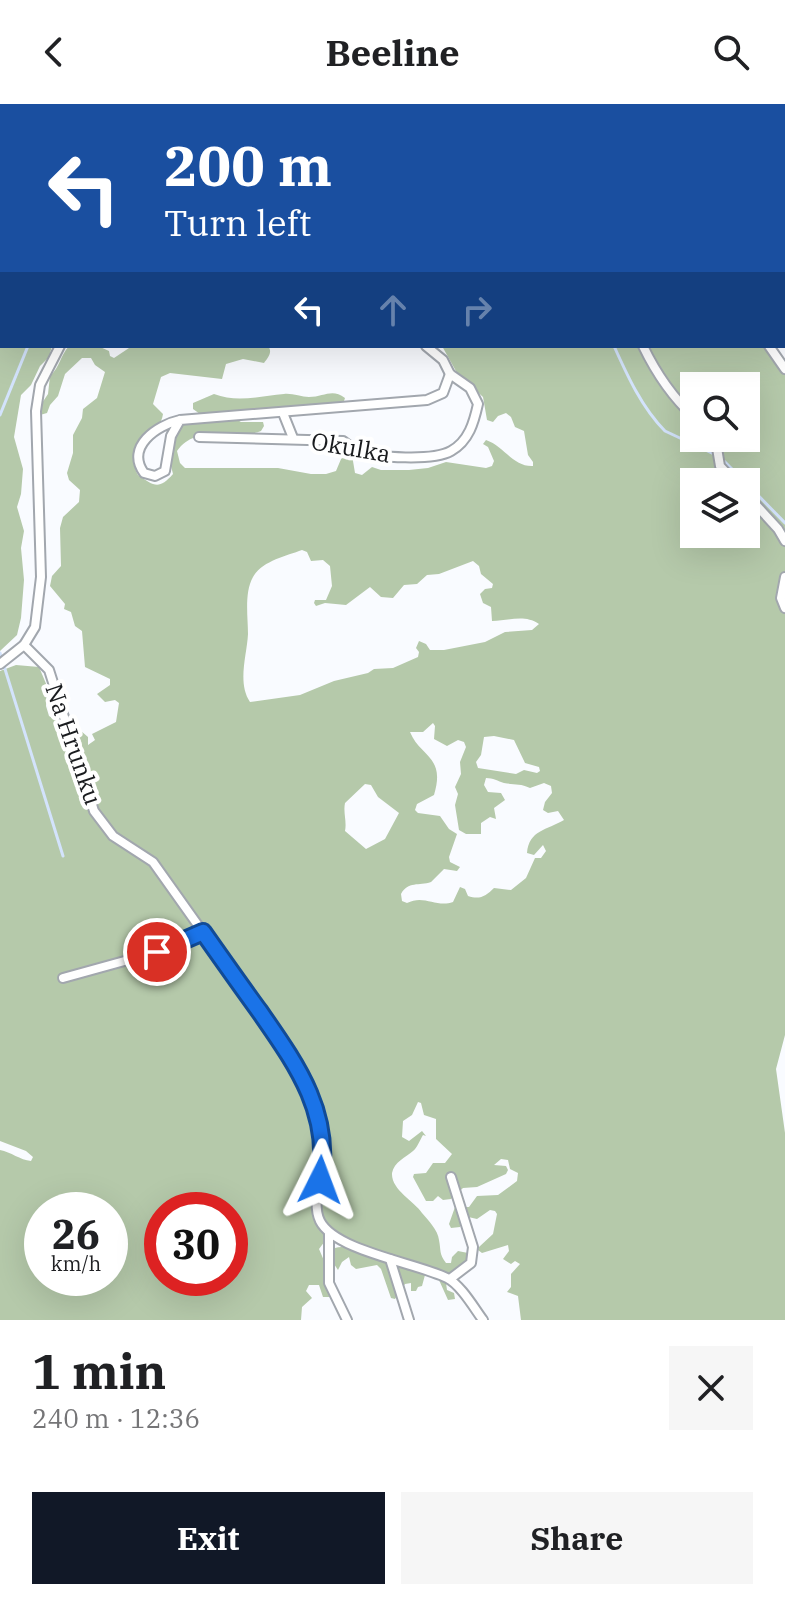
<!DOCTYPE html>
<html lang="en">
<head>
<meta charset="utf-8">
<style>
  body { margin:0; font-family:"IBM Plex Serif",serif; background:#f6f6f6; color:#202124; height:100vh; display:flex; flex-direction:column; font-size:30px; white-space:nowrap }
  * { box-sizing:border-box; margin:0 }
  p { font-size:26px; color:#757577 }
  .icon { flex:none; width:44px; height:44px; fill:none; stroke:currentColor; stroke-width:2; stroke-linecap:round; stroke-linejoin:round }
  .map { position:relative; height:1216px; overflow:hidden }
  .side { display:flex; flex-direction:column; background:#fff; flex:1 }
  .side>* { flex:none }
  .banner { position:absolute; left:0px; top:0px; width:786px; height:244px; box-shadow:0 8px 32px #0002; background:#1a4fa0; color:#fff; overflow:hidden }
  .buttons { position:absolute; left:680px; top:268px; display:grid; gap:16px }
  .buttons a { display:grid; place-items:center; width:80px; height:80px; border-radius:0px; background:#fff; box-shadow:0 8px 32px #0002; font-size:40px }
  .speed { position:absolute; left:24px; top:1088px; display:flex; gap:16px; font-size:40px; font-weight:700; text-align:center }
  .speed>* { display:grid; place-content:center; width:104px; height:104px; border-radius:50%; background:#fff; box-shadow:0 8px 32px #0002; line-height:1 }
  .speed small { font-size:20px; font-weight:400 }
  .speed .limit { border:12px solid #d22; background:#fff; color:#111 }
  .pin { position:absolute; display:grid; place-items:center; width:68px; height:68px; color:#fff; margin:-34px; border:4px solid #fff; border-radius:50%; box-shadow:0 2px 8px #0007 }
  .me { position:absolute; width:88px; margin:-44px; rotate:3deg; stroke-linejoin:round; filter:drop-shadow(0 0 6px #0008) }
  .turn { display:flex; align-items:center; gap:28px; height:168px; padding:0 32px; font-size:36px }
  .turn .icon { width:104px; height:104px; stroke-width:2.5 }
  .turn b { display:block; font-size:56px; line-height:68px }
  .lanes { display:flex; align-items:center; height:76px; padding:0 32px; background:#0003; justify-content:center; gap:40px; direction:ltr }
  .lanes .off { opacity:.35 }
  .round { display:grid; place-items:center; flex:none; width:84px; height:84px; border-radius:0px; background:#f6f6f6 }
  .headline { display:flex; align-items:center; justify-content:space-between; height:136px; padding:0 32px }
  h1 { font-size:48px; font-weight:700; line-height:60px }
  .action { display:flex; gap:16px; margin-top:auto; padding:16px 32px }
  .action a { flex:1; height:92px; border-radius:0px; background:#111827; color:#fff; font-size:32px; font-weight:700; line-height:92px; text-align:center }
  .action a+a { background:#f6f6f6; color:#202124 }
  header { display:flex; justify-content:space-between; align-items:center; height:104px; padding:0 32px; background:#fff; font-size:36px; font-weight:700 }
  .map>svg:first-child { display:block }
  .forest { fill:#b5c9aa; fill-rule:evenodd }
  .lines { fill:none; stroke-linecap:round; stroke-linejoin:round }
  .stream { stroke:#d3e3fc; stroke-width:3 }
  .minor-casing { stroke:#a2a7ae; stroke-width:12 }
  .minor { stroke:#fff; stroke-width:8 }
  .route-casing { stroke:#114b97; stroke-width:20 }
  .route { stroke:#1a73e8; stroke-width:14 }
  .labels { text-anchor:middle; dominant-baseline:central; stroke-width:8; stroke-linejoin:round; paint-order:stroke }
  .street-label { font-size:24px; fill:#191b1e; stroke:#fff }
</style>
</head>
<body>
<header><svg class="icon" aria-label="back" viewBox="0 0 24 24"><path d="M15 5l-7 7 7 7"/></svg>Beeline<svg class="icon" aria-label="search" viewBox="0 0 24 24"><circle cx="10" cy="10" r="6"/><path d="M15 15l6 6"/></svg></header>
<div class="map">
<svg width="785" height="1216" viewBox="0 0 785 1216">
  <rect width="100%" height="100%" fill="#f9fbff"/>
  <g class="forest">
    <polygon points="0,232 2,242 52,242 49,253 40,262 31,281 21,291 14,333 23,365 21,390 17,403 24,427 21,444 24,476 21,514 17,531 0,547"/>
    <path d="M69 242H98L109 247 110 252 114 254 132 242H268C273 248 268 254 264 259L243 255 226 260 222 275 170 269 161 273 153 300 163 310C160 334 122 342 138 371 154 382 159 386 173 370L170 358 173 322 200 313V310L193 305V299L214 290C237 299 260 292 284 290 292 289 301 293 309 293 324 293 332 284 345 294L343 300H312L273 308 249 306 237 309 234 314 241 318H263L264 322 261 327C233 338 198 318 177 347L180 359 185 364H278L311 370H326L336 367 344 348 352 351 355 369 362 371 372 363 381 366H409L428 364 446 358 486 364 492 362 494 357 488 343 483 340 486 336C504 342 513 363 533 362V358L528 351 524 327 515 323 511 313 506 309 498 312 493 318 487 316 483 293 457 269 442 242H767L785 266V931L776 965 785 1029V1216H521L518 1192 507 1188 511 1183V1170L520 1160 515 1157 511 1160 503 1155 509 1147 508 1141 482 1149 478 1146 479 1143 493 1130 497 1110 495 1107 490 1106 477 1115 464 1112 460 1123 451 1124 449 1120 455 1103H469L477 1092 498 1091 517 1077 518 1069 510 1065 508 1056 501 1055 494 1061 506 1062 508 1066 506 1070 477 1083 463 1084 451 1095 443 1096 438 1092 433 1097H426L413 1073 414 1070 426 1069 433 1059H445L452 1050 436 1035V1015L424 1011 421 999 418 998 412 1011 403 1017 402 1033 409 1037 422 1027 426 1032 423 1031C420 1036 417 1044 413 1047 406 1053 394 1058 392 1069 391 1086 414 1097 422 1109 428 1116 438 1126 439 1136 441 1146 439 1150 446 1159H451L452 1153 458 1147 473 1150 446 1179 447 1186 454 1189 455 1195 448 1196 439 1176 431 1170 425 1171 422 1182 418 1183 416 1187H411V1179L405 1180 395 1195 391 1194 381 1165 377 1161 356 1165 351 1161 349 1153 342 1158 338 1166 334 1160 335 1144C344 1141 351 1146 361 1144L329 1123 325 1137 319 1145 325 1159V1177L329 1181V1193H323L319 1181H309L306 1187 312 1194 302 1203 301 1216H0V1046C11 1048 20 1056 31 1057L33 1053 26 1047 0 1037V567L16 561 39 563 47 582 46 602 49 612 63 620V631L66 637 74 638 78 628 81 627 88 633V641L95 636 92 630 116 618 119 599 115 596 105 598 97 590 110 581V575L85 563 82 527 75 522 71 508 64 505 65 500 50 482 52 472 61 462 60 424 63 413 79 398 80 386 69 376 67 369 73 349V331L82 314 83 305 97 294 105 268 95 261 91 254H82L65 270 58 292 50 301 47 309 40 311V302L48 290 50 272C60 263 60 252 69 242ZM694 282H746V334H694ZM694 378H746V430H694ZM302 446 307 448 311 457 323 456 330 462 332 482 326 496H315L314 499 316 502 325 499 346 501 370 483 381 493 393 494 404 481 417 480 427 471 439 470 473 457 479 462 481 470 493 480 492 484 485 485 480 490 483 499 491 503 492 517C509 517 524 510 539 520L532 526 505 528 485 538 444 546H430L426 540 419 537 416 544 419 548 418 553 393 564 374 565 368 569 334 577 300 591 250 598C237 579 247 551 248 530 248 513 244 489 253 473 262 457 286 452 302 446ZM433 619 435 622 434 635 447 642 458 636 464 638 466 643 460 658 461 670 455 683 458 690 455 701 459 726 466 730H481V719L490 713 496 715 494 704 505 696 501 689 488 688 484 681 486 674C493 674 498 677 504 679 514 681 520 679 530 684L544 679 551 682 552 689 545 698 543 706 548 709 558 707 564 716C547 726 529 726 527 749L534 751 543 741 546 747 541 754H535L526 774 511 786 494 784C486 792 480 796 468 792L465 785 460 783 453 798C436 804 424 790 407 799L402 797 401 790C408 777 419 782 431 778L444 765 457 767 460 763 450 758 449 753 457 730 449 725 440 712 418 709 415 706 417 700 434 691C446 652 420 653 410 628H423ZM494 632 514 636 525 659 539 663 540 667 537 669 524 666 516 670 478 664 476 658 481 651 484 633ZM365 680 371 681 378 693 399 709 385 735 366 745 345 727C347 717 343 709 345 699ZM42 1106H110V1174H42ZM162 1106H230V1174H162Z"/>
  </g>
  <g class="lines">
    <g class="stream">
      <polyline points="461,0 463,2"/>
      <polyline points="96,2 97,0"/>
      <path d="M614 242C627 271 642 304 665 327L716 351"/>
      <polyline points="0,311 28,242"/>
      <polyline points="722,355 745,378"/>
      <polyline points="746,379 785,419"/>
      <polyline points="0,549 63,752"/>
    </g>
    <g class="minor-casing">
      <g id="minor">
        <polyline points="126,2 127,0"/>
        <polyline points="614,2 615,0"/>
        <polyline points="784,55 785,55"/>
        <polyline points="0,71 2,72"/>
        <polyline points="784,134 785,133"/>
        <path d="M643 242C656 269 672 293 694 313"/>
        <polyline points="769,242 785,265"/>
        <polyline points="283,309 293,334"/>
        <path d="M180 316 171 332 165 367 155 372 144 369C125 343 157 321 180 316L427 296 443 289 450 270"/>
        <path d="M199 333 343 337C348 341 353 345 359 347 378 354 433 357 451 347 469 337 474 318 478 300L470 284 450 270 443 256 426 242"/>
        <polyline points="711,334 717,344 720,362 735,378"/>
        <polyline points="746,390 778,425 785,437"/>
        <polyline points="785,473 781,494 785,504"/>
        <path d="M24 541 49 566 94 707 113 732 153 758 298 962C307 984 319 1008 322 1032 325 1057 310 1097 320 1117 335 1147 417 1159 447 1174 461 1181 474 1204 483 1216"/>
        <polyline points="0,560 24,541 35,523 41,473 36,307 40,281 60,242"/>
        <polyline points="63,874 157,848 203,828"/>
        <polyline points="329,1130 329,1179 347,1216"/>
        <polyline points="390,1155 409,1216"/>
        <polyline points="450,1175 471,1159 473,1143 451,1073"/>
      </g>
    </g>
    <use href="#minor" class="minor"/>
  </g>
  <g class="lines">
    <g class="route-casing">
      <path id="route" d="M157 848 203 828C222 855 241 882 260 908 296 960 332 1009 320 1076"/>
    </g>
    <use href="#route" class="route"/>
  </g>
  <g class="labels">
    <g class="street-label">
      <text transform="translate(351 343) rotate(10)">Okulka</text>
      <text transform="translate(74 640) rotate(71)">Na Hrunku</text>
    </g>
  </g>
</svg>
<div class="buttons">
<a><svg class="icon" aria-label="search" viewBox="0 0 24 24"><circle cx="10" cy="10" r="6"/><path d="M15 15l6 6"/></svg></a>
<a><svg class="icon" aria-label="layers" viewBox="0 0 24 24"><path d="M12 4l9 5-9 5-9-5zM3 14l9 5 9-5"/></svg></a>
</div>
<div class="speed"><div>26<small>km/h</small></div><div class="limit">30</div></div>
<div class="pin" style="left:157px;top:848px;background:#d93025"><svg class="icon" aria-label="arrive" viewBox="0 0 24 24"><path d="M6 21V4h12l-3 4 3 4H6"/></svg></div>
<svg class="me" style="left:320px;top:1076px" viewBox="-20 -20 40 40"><path d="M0-17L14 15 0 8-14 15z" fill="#1a73e8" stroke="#fff" stroke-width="4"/></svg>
<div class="banner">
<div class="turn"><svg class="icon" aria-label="left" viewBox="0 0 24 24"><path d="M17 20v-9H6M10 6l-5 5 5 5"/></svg><div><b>200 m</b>Turn left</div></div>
<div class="lanes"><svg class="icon" aria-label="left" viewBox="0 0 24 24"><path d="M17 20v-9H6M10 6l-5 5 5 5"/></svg><svg class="icon off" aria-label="ahead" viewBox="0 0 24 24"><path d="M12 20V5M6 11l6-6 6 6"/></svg><svg class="icon off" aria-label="right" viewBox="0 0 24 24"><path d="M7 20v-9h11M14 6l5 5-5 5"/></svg></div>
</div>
</div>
<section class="side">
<div class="headline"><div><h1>1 min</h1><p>240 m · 12:36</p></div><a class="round"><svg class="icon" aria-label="close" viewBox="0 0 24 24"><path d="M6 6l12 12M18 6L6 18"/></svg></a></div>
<div class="action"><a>Exit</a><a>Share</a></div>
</section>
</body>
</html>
